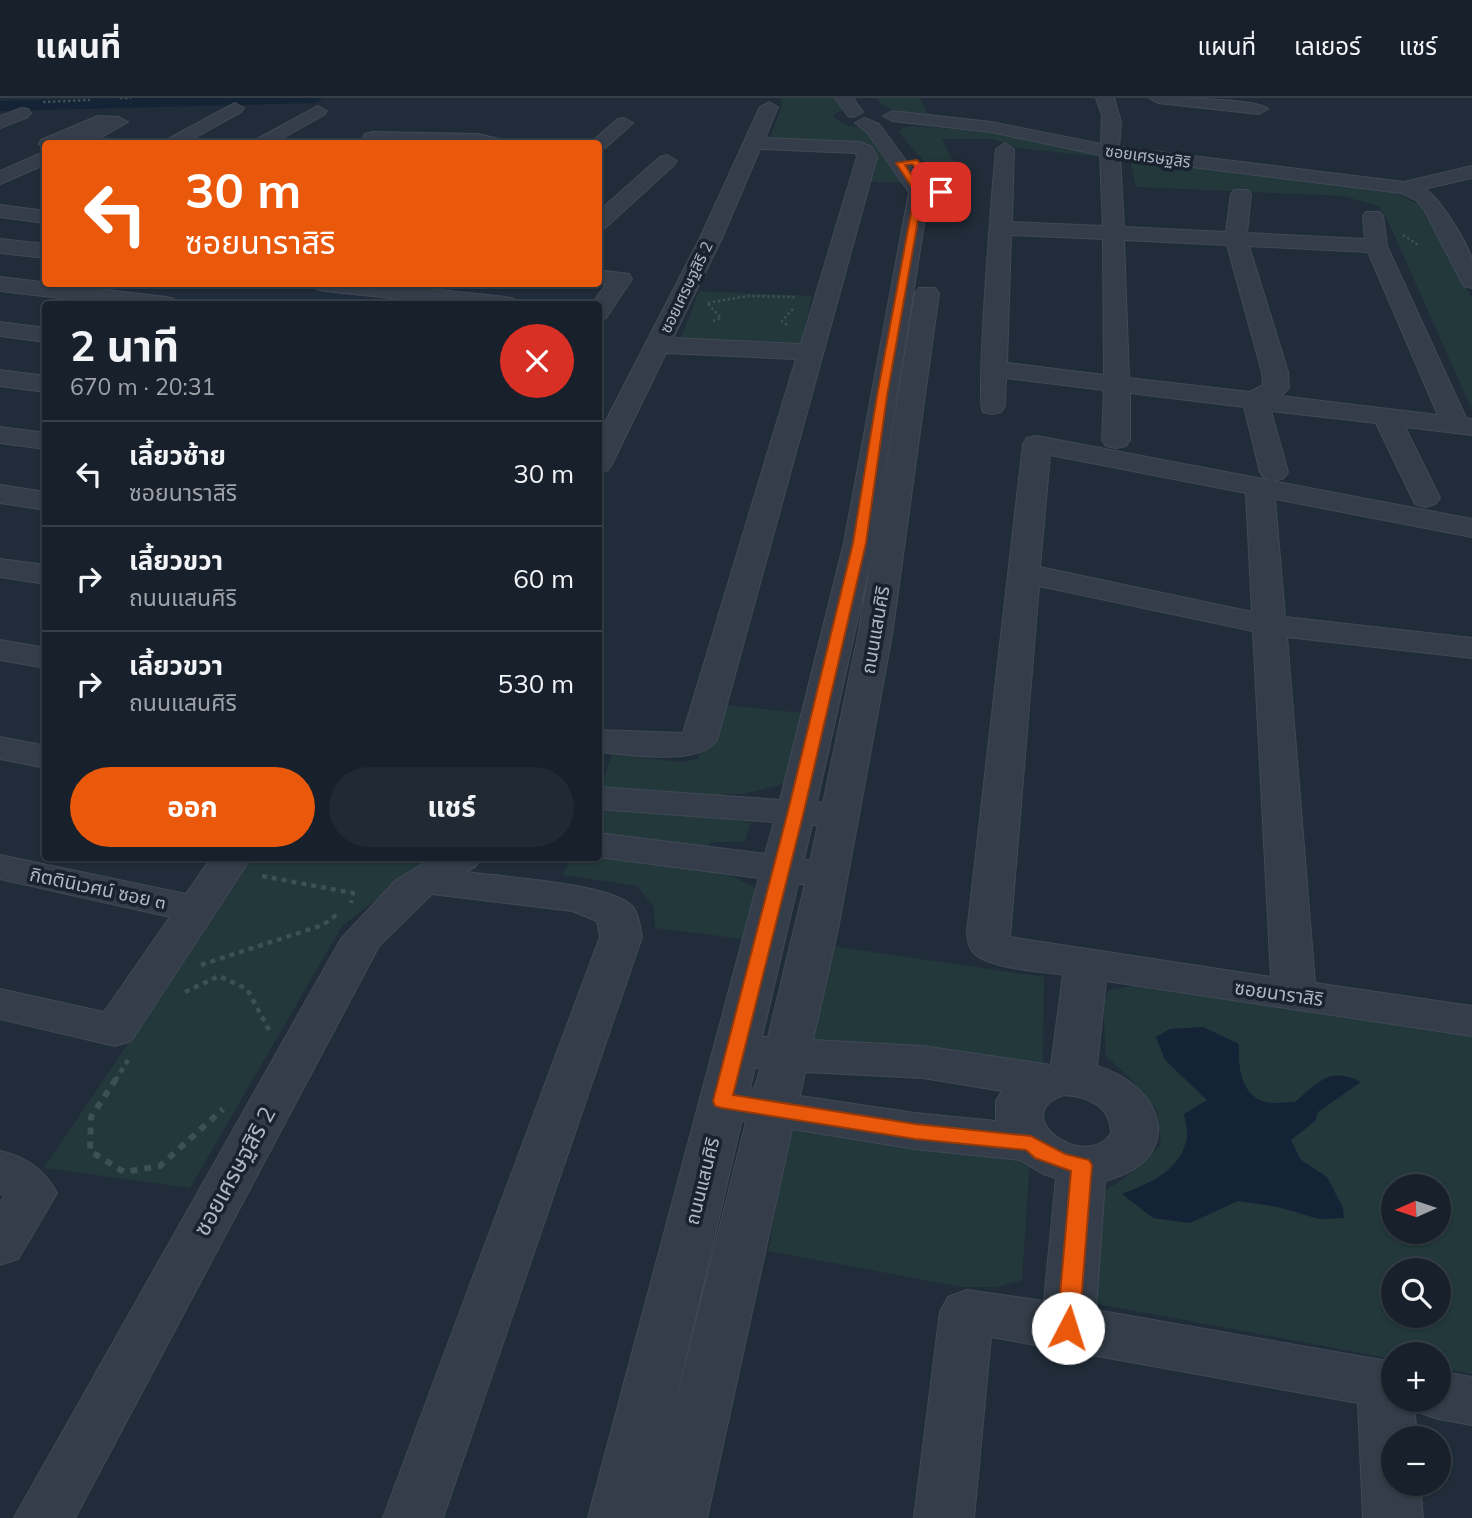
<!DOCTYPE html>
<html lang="th">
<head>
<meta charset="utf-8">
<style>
  body { margin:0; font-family:Mulish,"Noto Sans Thai",sans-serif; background:#212933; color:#f1f3f6; height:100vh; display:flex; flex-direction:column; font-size:26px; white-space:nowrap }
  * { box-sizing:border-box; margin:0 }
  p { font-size:23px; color:#9fa3a9 }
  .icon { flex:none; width:38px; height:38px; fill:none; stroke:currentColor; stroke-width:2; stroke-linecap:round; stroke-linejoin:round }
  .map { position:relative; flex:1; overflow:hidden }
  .side { position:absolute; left:42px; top:203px; width:560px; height:560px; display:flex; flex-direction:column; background:#18212b; border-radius:7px; box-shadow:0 2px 5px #0004,0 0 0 2px #363e47 }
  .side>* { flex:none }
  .hud { position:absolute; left:42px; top:42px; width:560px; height:147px; border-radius:7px; box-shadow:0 2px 5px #0004,0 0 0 2px #363e47; background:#ea580c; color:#fff; overflow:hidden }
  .needle { width:46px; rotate:267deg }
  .tools { position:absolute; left:1381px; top:1076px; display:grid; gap:14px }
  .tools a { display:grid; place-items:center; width:70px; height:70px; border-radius:50%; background:#18212b; box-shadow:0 2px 5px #0004,0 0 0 2px #363e47; font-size:35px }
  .pin { position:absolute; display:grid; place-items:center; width:60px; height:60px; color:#fff; margin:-30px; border-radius:14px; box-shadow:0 4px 10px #0006 }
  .me { position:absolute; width:77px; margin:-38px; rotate:5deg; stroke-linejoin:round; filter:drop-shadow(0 0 5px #0008) }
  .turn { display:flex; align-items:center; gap:24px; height:147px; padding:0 28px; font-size:32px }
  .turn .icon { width:91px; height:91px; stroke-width:2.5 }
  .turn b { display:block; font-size:49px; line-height:60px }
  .round { display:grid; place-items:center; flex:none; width:74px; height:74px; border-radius:37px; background:#212933 }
  .head { display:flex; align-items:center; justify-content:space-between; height:119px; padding:0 28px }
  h1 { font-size:42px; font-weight:700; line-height:52px }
  .action { display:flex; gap:14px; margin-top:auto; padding:14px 28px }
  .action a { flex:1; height:80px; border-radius:42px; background:#ea580c; color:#fff; font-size:28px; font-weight:700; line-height:80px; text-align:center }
  .action a+a { background:#212933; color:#f1f3f6 }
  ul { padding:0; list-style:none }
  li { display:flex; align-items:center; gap:21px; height:105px; padding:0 28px; border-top:2px solid #363e47 }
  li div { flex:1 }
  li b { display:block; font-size:26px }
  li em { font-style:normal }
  header { display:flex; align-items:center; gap:42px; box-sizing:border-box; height:98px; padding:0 35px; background:#18212b; border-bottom:2px solid #363e47 }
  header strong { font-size:33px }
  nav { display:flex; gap:38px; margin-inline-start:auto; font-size:24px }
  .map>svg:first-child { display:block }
  .green { fill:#22383a; fill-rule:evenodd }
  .water { fill:#142336 }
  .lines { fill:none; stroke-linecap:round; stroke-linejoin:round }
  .canal { fill:#142336; fill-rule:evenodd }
  .minor-casing { stroke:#404956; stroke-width:2 }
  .path-far2 { stroke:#3b5152; stroke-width:2.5; stroke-dasharray:2.5 2.5; stroke-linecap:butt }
  .path-far1 { stroke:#3b5152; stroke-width:4.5; stroke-dasharray:5 5; stroke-linecap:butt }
  .path { stroke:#3b5152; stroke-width:6; stroke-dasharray:7 7; stroke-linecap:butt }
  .minor { fill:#343d49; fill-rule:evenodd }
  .route { fill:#ea580c; stroke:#983908; stroke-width:2 }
  .labels { text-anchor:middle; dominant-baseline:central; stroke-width:7; stroke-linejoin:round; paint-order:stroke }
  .far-street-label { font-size:16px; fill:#aeb8c6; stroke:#19222e }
  .street-label { font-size:19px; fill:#aeb8c6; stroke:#19222e }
  .near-street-label { font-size:23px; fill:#aeb8c6; stroke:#19222e }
</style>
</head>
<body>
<header>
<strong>แผนที่</strong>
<nav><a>แผนที่</a><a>เลเยอร์</a><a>แชร์</a></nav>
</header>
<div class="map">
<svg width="1472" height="1420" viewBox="0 0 1472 1420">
  <rect width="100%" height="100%" fill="#202c39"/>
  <g class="green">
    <path d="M781 0H837L844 11 832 17C841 26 852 29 863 29L906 85 871 84 872 51 769 42 782 7Z"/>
    <path d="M876 0H920L928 16C911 16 886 14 876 0Z"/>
    <polygon points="911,28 998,34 1099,55 1100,59 1018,50 992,41 942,41 957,71 955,90 945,87 899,35 902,30"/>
    <polygon points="1147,61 1386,91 1425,109 1472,201 1472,312 1387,121 1378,108 1342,98 1136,89 1131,67 1133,63"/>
    <polygon points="699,193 812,198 801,248 680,243"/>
    <polygon points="726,607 803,615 787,685 744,696 723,696 712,720 751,724 745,744 711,744 701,768 734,779 757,791 743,841 655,830 654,809 637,788 563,777 570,760 598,760 599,691 612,657 683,664 697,661"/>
    <polygon points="253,760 430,760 342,828 190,1090 44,1070"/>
    <polygon points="825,847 1044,879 1043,967 807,941"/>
    <path d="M1132 888 1472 937V1276L1439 1270 1438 1256H1393V1261L1098 1206 1096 1099 1124 1080 1161 1047 1157 1013 1129 979 1106 958 1103 904 1109 892ZM1393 1088H1438V1134H1393ZM1393 1172H1438V1218H1393Z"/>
    <polygon points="791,1029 1030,1061 1022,1182 997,1189 962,1189 768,1153"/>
  </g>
  <path class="water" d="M1203 929 1239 946C1238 967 1240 998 1266 1004 1275 1006 1286 1004 1295 1004 1319 984 1329 968 1361 984L1318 1014 1315 1023 1291 1042 1301 1062 1327 1079 1343 1110 1344 1120 1319 1121 1278 1109 1238 1103 1190 1125 1153 1120 1122 1096C1149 1085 1177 1075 1186 1044 1189 1036 1185 1024 1184 1016L1207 1002 1165 962 1156 939 1170 931Z"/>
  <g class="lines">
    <polygon class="canal" points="127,0 323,0 315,5 0,13 0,3"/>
    <g class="minor-casing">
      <g id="minor">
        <polygon points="835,0 853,0 863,14 854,19 848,18"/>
        <path d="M1096 0H1114L1121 24 1119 49 1404 84 1472 68V80L1424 91C1439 98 1468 146 1472 162 1472 171 1472 181 1472 190L1464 188 1461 183 1424 111 1416 102 1401 95 1120 60 1124 129 1226 134 1231 96 1234 92H1248L1251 96 1247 135 1365 141 1363 118 1366 114H1380L1383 118 1387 148 1466 320 1472 321V337L1405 329 1440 400 1435 406 1425 409 1415 406 1376 325 1271 313 1288 374 1284 380 1274 383 1264 380 1260 374 1244 309 1130 295V342L1126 348 1116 350 1106 348 1102 342 1104 292 1006 280 1005 308 1001 314 992 316 983 314C975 302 993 84 996 51L1005 45 1014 51 1012 124 1103 128 1100 57 991 34 892 23 883 18 892 13 991 24 1101 46 1102 17ZM1011 137 1103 141 1104 277 1007 265ZM1124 142 1227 147 1262 274 1263 287 1250 294 1129 280ZM1249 148 1368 154 1438 317 1281 298 1289 290 1288 274Z"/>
        <path d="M1149 0C1170 0 1256 0 1268 11L1259 16 1158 5Z"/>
        <path d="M769 4 778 9 765 40 860 44 872 49 877 59 717 642C699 669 628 656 598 654V632L683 635 796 261 666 255 612 366 608 372 598 374V338L700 140 760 9ZM760 51 856 55 857 59 801 246 673 240 722 140Z"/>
        <polygon points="235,5 244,10 241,14 183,46 159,46"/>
        <polygon points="318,8 327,13 324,17 272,46 248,46"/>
        <polygon points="22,10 28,11 31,15 28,19 0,30 0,18"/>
        <polygon points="98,18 119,19 128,24 90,46 46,46 46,51 39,46 41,42"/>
        <polygon points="624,20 633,25 605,50 598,51 598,46 589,46 618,21"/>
        <path d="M864 20 879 26 929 94 878 421 915 195 919 190H935L939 195 892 537 838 831 813 942 923 948 1051 967 1063 877C1041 873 988 871 973 854 968 848 968 842 967 834L1023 346 1027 340 1037 338 1472 421V439L1275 401 1285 519 1472 540V560L1287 539 1315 885 1472 908V938L1106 883 1097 968C1166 989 1187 1061 1105 1083L1096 1212 1393 1264V1302H1438V1273L1472 1279V1327L1438 1321 1418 1314 1414 1306 1417 1340H1393V1386H1420L1423 1420H1363L1358 1305 991 1239 974 1420H914L940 1214 948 1199 967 1192 1044 1203 1056 1080 1043 1076 1020 1062 915 1051 792 1031 707 1420H588L759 780 598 759V735L765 756 774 724 598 711V689L780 702 844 445 909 94 867 34 855 25ZM1050 357 1246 395 1252 514 1040 469ZM872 457 858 537 823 705 817 704ZM1039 488 1253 533 1271 879 1010 839ZM812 727H818L810 763 804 761ZM798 786H805L768 939H762ZM755 969 760 971 754 991 750 990ZM805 974 923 980 1002 993 996 1003V1023L915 1015 800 998ZM1064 997C1088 998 1111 1008 1111 1036 1082 1074 1007 1016 1064 997ZM742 1022 746 1024 670 1327Z"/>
        <polygon points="372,34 478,36 503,42 505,46 365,44 363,40 365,36"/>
        <polygon points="46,53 46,66 0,86 0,73"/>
        <polygon points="667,57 677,63 674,67 605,130 598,132 598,114 660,59"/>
        <polygon points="0,107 46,113 46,125 0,119"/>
        <polygon points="0,141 46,146 46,160 0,155"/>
        <polygon points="598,172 629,176 632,181 606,220 598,222 598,206 592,206 606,186 597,186"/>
        <polygon points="0,179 166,199 174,201 178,206 112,206 0,193"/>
        <polygon points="314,186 383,186 506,199 514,201 518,206 447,206 325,193 317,191"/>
        <polygon points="0,224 46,230 46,244 0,238"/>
        <polygon points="0,272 46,278 46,294 0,288"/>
        <polygon points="0,329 46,335 46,351 0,345"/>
        <polygon points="0,387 46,394 46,412 0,405"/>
        <polygon points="0,461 46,467 46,486 0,479"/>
        <polygon points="0,542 46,550 46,570 0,562"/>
        <polygon points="0,639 46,648 46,670 0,661"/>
        <polygon points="0,757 186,796 211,760 251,760 131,943 115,948 0,921 0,891 104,914 170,819 0,781"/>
        <path d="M433 760H481L475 769 466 774C501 779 609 785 632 808 639 816 640 829 642 839L443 1420H383L600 839 597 823 572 813 432 796 379 848 75 1420H14L341 841 396 782Z"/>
        <path d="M0 1053C26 1059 44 1071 57 1095L18 1161 0 1167V1104L4 1098 0 1095Z"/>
      </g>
    </g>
    <g class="path-far2">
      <polyline points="120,0 131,0"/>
      <polyline points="43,4 90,2"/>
      <polyline points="1403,137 1420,148"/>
      <polyline points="713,223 721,220 707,205 748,198 797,199"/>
      <polyline points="787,227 782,223 793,211"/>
    </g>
    <g class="path-far1">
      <polyline points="262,778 353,795 351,805"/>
      <polyline points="201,867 323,827 339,815"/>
      <polyline points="185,894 219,878 247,891 270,934"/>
      <polyline points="115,983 128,962"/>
    </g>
    <polyline class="path" points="116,981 91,1019 90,1053 124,1074 160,1068 223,1011"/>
    <use href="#minor" class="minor"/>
  </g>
  <polygon class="route" points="917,62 938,82 945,94 938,95 931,85 912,66 905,67 923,94 887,298 866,445 804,713 733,997 915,1026 1031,1038 1065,1056 1089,1062 1092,1067 1079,1230 1076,1237 1068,1239 1060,1237 1057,1230 1071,1073 1035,1060 1026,1052 915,1041 722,1010 715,1008 713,1003 788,713 853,445 877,298 915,94 896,65"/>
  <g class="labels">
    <g class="far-street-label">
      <text transform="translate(1148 58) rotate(8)">ซอยเศรษฐสิริ</text>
      <text transform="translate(686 189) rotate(-64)">ซอยเศรษฐสิริ 2</text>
    </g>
    <g class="street-label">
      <text transform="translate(875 532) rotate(-80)">ถนนแสนศิริ</text>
      <text transform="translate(98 790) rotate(12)">กิตตินิเวศน์ ซอย ๓</text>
      <text transform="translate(1279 895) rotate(8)">ซอยนาราสิริ</text>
      <text transform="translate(702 1083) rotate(-76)">ถนนแสนศิริ</text>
    </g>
    <g class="near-street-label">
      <text transform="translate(234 1073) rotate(-61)">ซอยเศรษฐสิริ 2</text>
    </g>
  </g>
</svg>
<div class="tools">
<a><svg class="needle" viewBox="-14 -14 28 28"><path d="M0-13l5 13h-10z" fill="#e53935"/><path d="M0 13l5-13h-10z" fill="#9fa3a9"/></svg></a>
<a><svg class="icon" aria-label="search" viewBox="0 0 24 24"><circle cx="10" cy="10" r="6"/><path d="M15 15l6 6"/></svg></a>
<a>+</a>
<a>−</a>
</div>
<div class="pin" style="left:941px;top:94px;background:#d93025"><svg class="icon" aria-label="arrive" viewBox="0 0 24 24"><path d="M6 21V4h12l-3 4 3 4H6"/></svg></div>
<svg class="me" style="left:1068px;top:1230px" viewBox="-20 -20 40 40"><circle r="19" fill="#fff"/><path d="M0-13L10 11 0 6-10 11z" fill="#ea580c"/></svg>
<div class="hud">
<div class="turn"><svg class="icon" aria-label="left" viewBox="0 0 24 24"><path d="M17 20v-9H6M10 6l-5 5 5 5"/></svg><div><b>30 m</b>ซอยนาราสิริ</div></div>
</div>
<section class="side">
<div class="head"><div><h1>2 นาที</h1><p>670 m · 20:31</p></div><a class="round" style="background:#d93025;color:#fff"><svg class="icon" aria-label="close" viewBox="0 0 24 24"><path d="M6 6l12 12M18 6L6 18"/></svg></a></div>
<ul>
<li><svg class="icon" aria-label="left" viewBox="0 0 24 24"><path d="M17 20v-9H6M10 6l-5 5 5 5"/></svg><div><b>เลี้ยวซ้าย</b><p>ซอยนาราสิริ</p></div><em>30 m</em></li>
<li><svg class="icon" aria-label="right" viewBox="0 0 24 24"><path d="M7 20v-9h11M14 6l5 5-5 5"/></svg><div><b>เลี้ยวขวา</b><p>ถนนแสนศิริ</p></div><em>60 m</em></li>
<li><svg class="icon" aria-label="right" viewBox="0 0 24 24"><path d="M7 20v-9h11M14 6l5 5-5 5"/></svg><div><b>เลี้ยวขวา</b><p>ถนนแสนศิริ</p></div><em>530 m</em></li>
</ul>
<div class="action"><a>ออก</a><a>แชร์</a></div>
</section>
</div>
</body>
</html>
